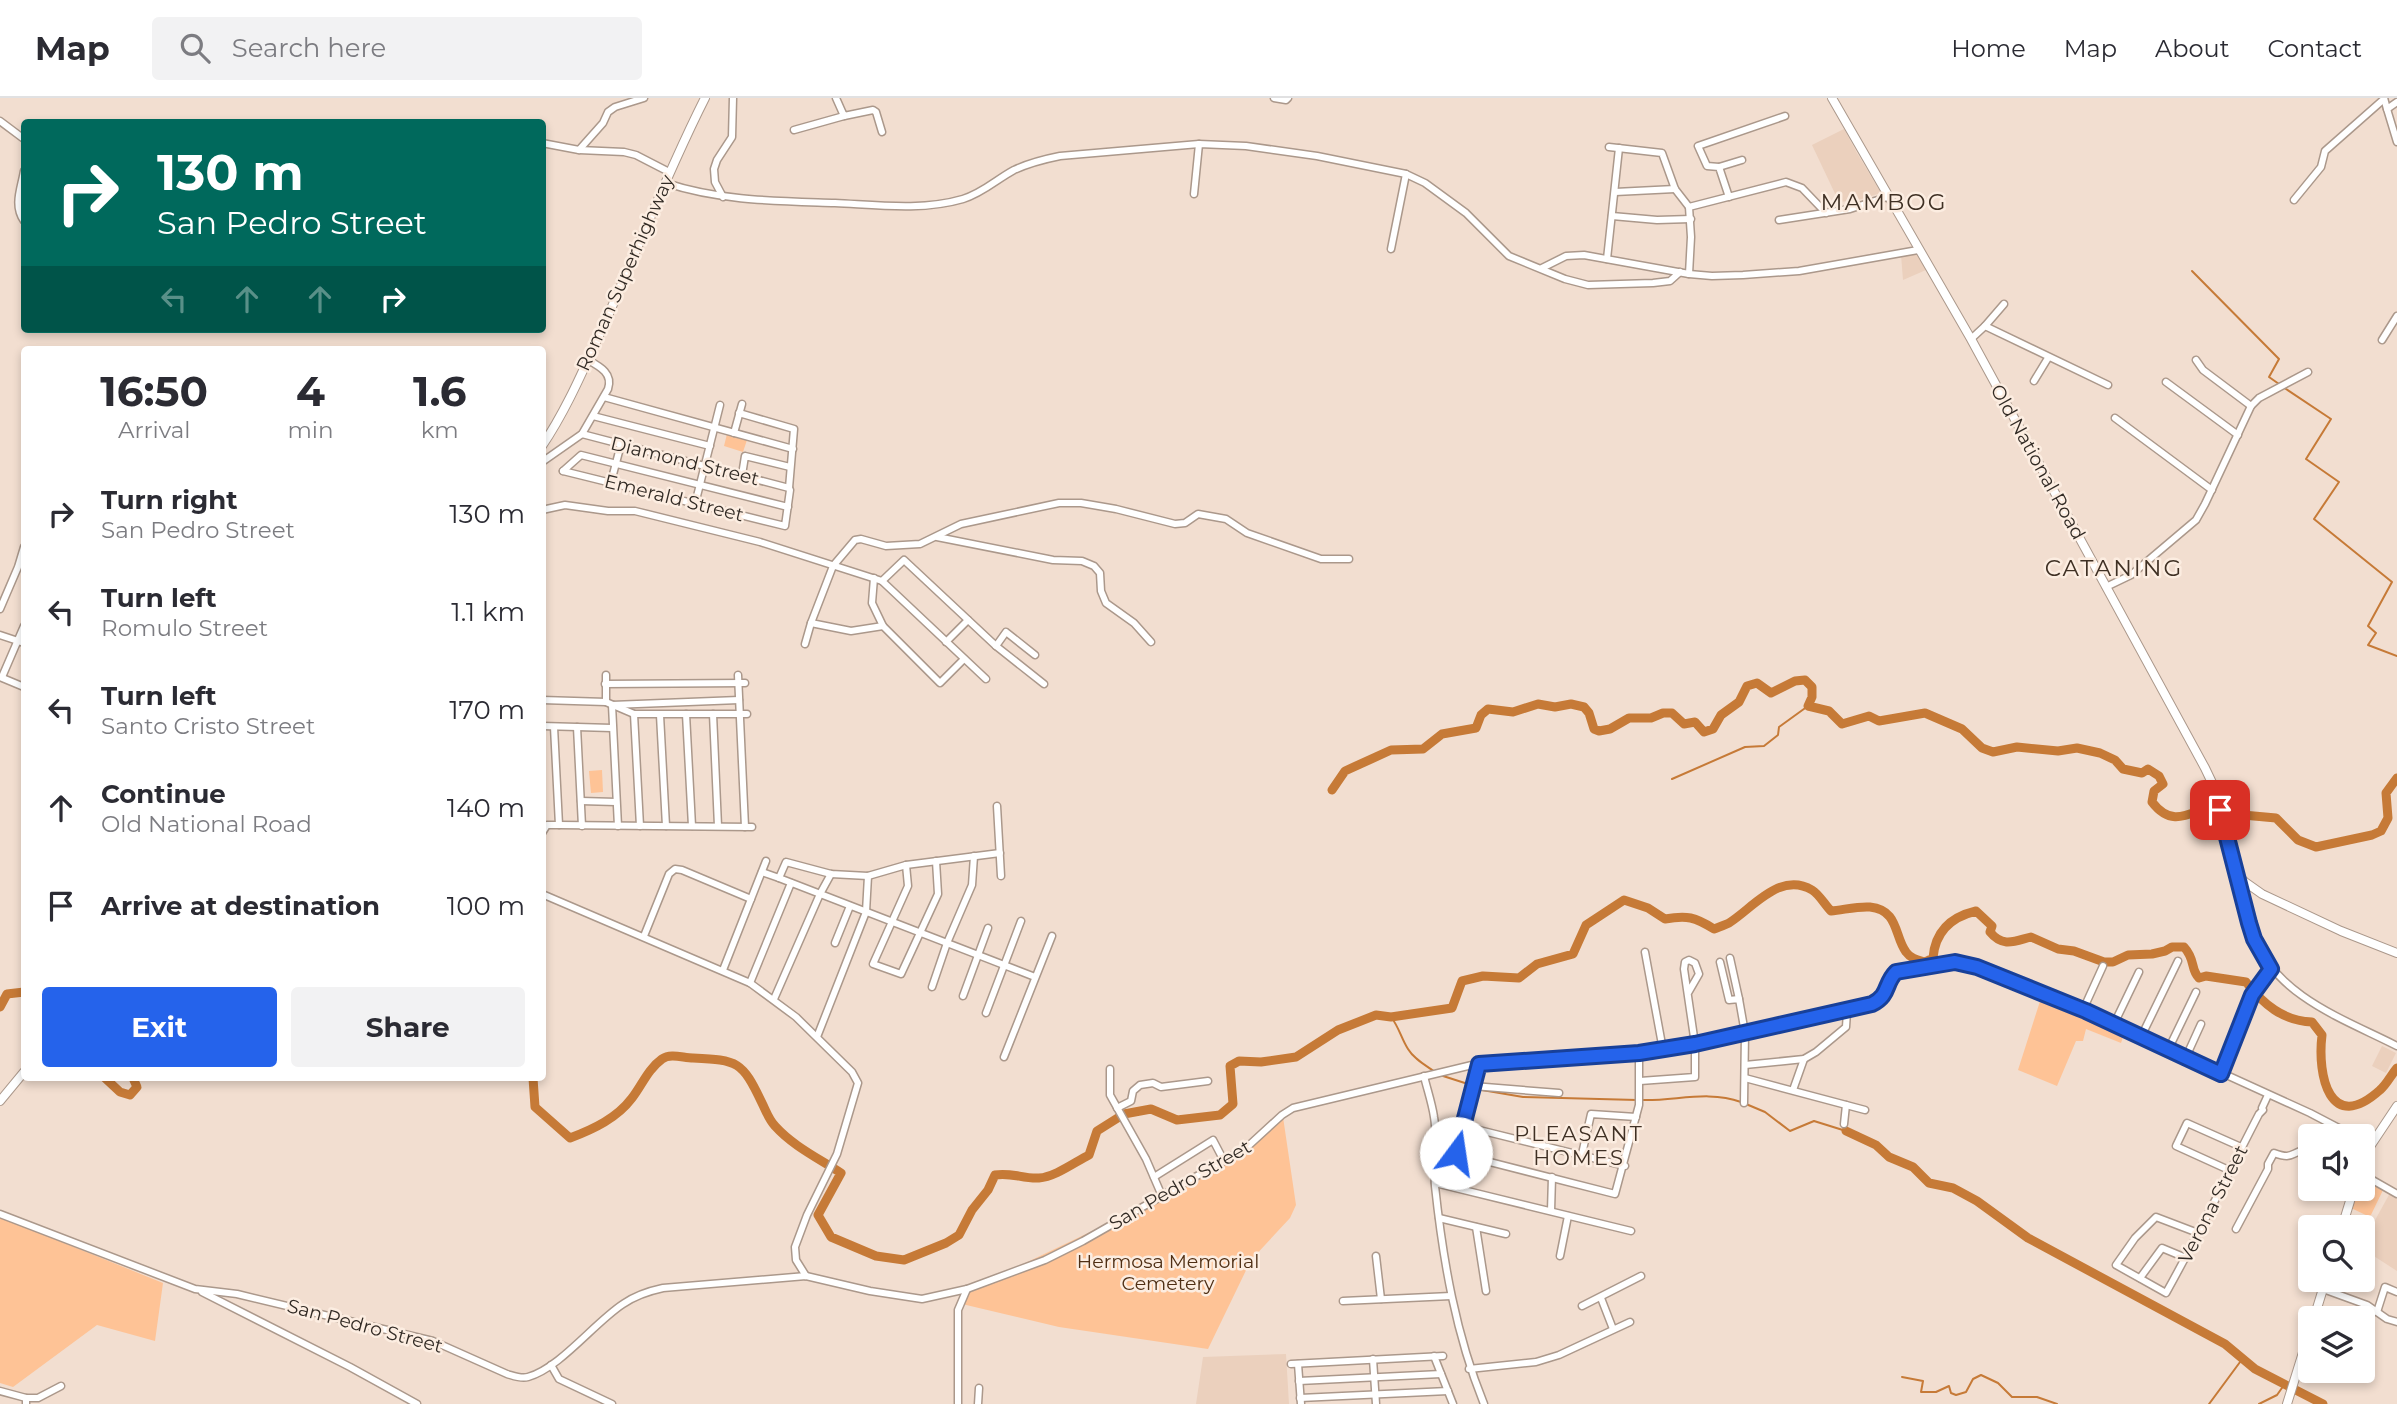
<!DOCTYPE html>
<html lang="en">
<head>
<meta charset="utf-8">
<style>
  body { margin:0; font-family:Montserrat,sans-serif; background:#f2f2f3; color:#2b2b33; height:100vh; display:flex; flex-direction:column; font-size:26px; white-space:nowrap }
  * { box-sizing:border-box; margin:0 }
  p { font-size:23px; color:#7c7c81 }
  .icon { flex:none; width:38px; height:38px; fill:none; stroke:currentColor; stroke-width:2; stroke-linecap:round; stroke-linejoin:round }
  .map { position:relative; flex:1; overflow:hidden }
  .side { position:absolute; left:21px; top:248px; width:525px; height:735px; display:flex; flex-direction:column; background:#fff; border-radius:7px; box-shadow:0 4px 10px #0003 }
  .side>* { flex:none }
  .banner { position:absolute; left:21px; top:21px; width:525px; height:214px; border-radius:7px; box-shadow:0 4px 10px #0003; background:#00695c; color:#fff; overflow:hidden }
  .buttons { position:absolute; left:2298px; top:1026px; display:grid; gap:14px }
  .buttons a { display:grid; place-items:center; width:77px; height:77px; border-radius:7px; background:#fff; box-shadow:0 4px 10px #0003; font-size:35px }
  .pin { position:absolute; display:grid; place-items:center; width:60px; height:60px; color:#fff; margin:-30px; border-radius:14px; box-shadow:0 4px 10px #0006 }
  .me { position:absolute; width:77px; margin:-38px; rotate:14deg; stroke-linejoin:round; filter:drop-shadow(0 0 5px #0008) }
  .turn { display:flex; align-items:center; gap:24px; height:147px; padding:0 21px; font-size:32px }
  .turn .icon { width:91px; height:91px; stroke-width:2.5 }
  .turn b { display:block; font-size:49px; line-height:60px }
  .lanes { display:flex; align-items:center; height:66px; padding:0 21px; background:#0003; justify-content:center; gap:35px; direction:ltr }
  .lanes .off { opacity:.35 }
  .eta { display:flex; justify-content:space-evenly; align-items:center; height:119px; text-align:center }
  .eta b { font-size:42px; font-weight:700; line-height:49px }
  .cta { display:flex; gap:14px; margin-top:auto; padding:14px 21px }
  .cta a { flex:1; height:80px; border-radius:7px; background:#2563eb; color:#fff; font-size:28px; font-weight:700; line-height:80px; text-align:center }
  .cta a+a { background:#f2f2f3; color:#2b2b33 }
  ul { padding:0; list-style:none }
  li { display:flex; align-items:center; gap:21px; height:98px; padding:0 21px }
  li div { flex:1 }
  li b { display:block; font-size:26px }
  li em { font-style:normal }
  header { display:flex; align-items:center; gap:42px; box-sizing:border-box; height:98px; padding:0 35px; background:#fff; border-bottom:2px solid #e1e1e2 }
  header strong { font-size:33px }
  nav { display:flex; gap:38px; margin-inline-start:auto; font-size:24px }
  .search { width:490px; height:63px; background:#f2f2f3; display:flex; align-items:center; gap:18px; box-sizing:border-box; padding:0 24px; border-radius:7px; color:#7c7c81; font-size:26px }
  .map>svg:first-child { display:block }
  .built { fill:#ebd0bd }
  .green { fill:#fec396 }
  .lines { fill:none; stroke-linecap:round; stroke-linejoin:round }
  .stream { stroke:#c67a37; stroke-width:2 }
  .river { stroke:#c67a37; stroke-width:9 }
  .minor-casing { stroke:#ab988b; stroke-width:9 }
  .major-casing { stroke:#ab988b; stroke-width:10 }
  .minor { stroke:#fff; stroke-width:6 }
  .major { stroke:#fff; stroke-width:8 }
  .route-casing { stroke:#184099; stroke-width:18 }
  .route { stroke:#2563eb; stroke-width:12 }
  .labels { text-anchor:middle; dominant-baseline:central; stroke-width:5; stroke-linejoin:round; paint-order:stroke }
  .street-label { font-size:19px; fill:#322b25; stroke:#fcede1 }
  .park-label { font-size:19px; fill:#4f2f14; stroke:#fcede1 }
  .neighbourhood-label { font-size:21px; letter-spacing:2px; fill:#3f3024; stroke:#fcede1 }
  .quarter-label { font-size:23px; letter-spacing:2px; fill:#3f3024; stroke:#fcede1 }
</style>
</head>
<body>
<header>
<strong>Map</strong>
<div class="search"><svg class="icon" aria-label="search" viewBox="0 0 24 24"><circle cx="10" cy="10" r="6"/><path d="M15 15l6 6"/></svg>Search here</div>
<nav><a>Home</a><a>Map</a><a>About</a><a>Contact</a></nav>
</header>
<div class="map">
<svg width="2397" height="1306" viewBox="0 0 2397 1306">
  <rect width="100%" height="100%" fill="#f2ded0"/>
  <g class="built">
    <polygon points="1844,31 1857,55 1881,95 1858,102 1839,104 1812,47"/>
    <polygon points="1916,154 1926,172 1903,182 1901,157"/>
    <polygon points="2382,948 2396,955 2386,975 2372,968"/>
    <polygon points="2390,1095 2397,1101 2397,1173 2363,1151 2363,1144"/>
    <polygon points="1286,1256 1289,1306 1196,1306 1203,1259"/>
  </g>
  <g class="green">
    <polygon points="727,336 747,342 743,354 724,348"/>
    <polygon points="602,672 603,694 591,695 589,673"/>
    <polygon points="2042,897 2125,933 2121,945 2086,931 2083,943 2076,943 2057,988 2018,972"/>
    <polygon points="1283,1019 1296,1107 1290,1120 1251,1162 1208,1251 1059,1229 962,1206 967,1193 1159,1101 1248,1051"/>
    <polygon points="2363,1079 2383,1092 2370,1119 2351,1110 2358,1090 2362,1090"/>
    <polygon points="0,1119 163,1185 155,1243 97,1227 13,1289 0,1285"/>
  </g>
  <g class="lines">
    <g class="stream">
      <polyline points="2192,173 2279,261 2269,279 2279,286"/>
      <polyline points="2283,289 2331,321 2306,361 2339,384 2314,421 2392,484 2368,528 2376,535 2368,547 2397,558"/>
      <polyline points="1672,681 1745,649 1764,648 1778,637 1779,629 1808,608"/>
      <path d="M1391 919C1399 929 1401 940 1408 951 1414 961 1425 967 1435 974"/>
      <polyline points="1440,977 1471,987"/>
      <polyline points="1482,992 1523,999 1637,1002"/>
      <path d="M1643 1002C1676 1003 1708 992 1741 1004"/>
      <polyline points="1746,1006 1765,1014 1790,1033 1814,1023 1846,1033"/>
      <polyline points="1902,1279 1923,1283 1921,1294 1936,1294 1949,1288 1951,1295 1956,1297 1966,1294 1973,1281 1981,1277 1998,1285 2012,1299 2037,1299 2057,1306"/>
      <polyline points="2209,1306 2243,1260"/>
      <polyline points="2259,1306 2277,1297 2284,1287"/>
    </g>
    <g class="river">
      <path d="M1332 692 1345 673 1391 652 1423 651 1442 636 1476 630 1481 617 1488 611 1513 614 1538 606 1555 609 1571 606 1584 609 1589 615 1594 631 1599 633 1610 631 1629 620H1651L1663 615H1672L1684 626 1695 624 1704 634 1713 631 1721 617 1739 604 1747 588 1757 585 1771 595 1795 583 1805 582 1812 589V599L1808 608 1829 613 1842 626 1869 618 1879 623 1925 615 1962 631 1982 650 1993 654 2017 649 2058 653 2077 650 2100 655 2115 662 2123 671 2142 675 2148 671 2159 678 2163 686 2154 693 2152 704C2178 738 2199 702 2230 707 2236 708 2238 714 2243 717L2276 720 2298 742 2316 749 2372 737 2381 733 2388 720 2386 695 2397 680"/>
      <polyline points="0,909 7,896 24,894"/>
      <polyline points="105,980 120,994 130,997 137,989 133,980"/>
      <path d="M533 980 535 1009 570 1040C594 1031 617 1020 632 1000 642 987 648 971 662 961 671 955 683 960 693 960 738 962 742 963 762 1005 766 1013 769 1022 775 1028 793 1048 818 1060 841 1075L818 1117 831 1139 876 1158 904 1162 946 1145 959 1137 972 1112 988 1092 995 1077C1011 1074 1023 1081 1039 1080 1055 1079 1075 1064 1089 1057L1097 1033 1124 1016 1151 1011 1177 1022 1220 1017 1233 1006 1230 968 1239 963 1261 964 1296 959 1338 932 1376 917 1391 919 1452 910 1462 883 1483 878 1519 880 1537 866 1573 856 1586 827 1624 802 1648 810 1665 821C1687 817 1695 819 1714 831 1719 829 1725 827 1729 825 1753 810 1780 773 1812 792 1819 796 1825 807 1831 813 1843 812 1858 808 1870 809 1899 812 1894 838 1906 854 1911 861 1918 862 1925 864L1933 860C1935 834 1951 819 1976 813L1992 828 1990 834C2003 850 2015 843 2031 839L2058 851 2074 853 2104 864H2113L2128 857 2152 856 2165 853 2172 849H2184C2196 862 2190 871 2199 880L2206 878 2246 884C2263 906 2283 923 2312 924L2322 937C2317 978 2330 1037 2380 992 2387 986 2391 977 2397 970"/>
      <polyline points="1846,1033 1876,1047 1889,1059 1913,1069 1929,1085 1953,1090 1977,1103 2028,1140 2225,1246 2255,1271 2323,1306"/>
    </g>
    <g class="minor-casing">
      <g id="minor">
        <polyline points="836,0 844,18 873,12 876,14 882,34"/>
        <polyline points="1274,0 1286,2 1288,0"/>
        <polyline points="2384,0 2387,11 2397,4"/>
        <polyline points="2387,11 2397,44"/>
        <polyline points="0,23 24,41"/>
        <polyline points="794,32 844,18"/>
        <polyline points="542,45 579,52 624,54 636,57 669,74"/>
        <polyline points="1609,49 1662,55 1675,91 1689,109"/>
        <polyline points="579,52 603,25 608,14 615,9 644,0"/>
        <polyline points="1719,69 1742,62"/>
        <path d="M24 73C21 91 13 107 24 123"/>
        <path d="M666 85C720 103 778 103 835 105 877 107 922 113 963 101 983 95 997 81 1014 72 1029 65 1045 61 1060 58L1199 46 1246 48 1317 58 1406 76 1425 85 1466 115 1509 158 1565 181 1588 187 1653 185 1670 183 1680 174"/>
        <polyline points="1615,94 1675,91"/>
        <polyline points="1194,96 1199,46"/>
        <polyline points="723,99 715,84 714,71 717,62 732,39 733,0"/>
        <polyline points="1729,99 1719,69 1707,68 1698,48 1785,18"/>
        <polyline points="2294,102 2321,69 2325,53 2384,1"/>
        <polyline points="1612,118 1657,122 1691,121"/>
        <polyline points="1779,122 1850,111 1887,99"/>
        <polyline points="1391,151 1406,76"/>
        <polyline points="1607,161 1619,50"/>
        <polyline points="1542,170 1566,158 1584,157 1689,176 1712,178 1743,177 1799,173 1918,152"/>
        <polyline points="1689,176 1691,139 1689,109 1786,84 1802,90 1826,115"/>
        <polyline points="1985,228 2004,206"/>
        <polyline points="1971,241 1985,228 2108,287"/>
        <polyline points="2382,242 2397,218"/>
        <polyline points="2196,262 2203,272 2251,308"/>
        <polyline points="2034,283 2048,260"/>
        <polyline points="2166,284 2238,337"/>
        <polyline points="604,299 793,351"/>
        <polyline points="593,318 710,348"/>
        <polyline points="2115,320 2212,392"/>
        <polyline points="734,335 742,306"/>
        <polyline points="582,336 789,390"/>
        <path d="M542 364 582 336 608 291C613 276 601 269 588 262"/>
        <polyline points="563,373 785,428 790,392 789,390 794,331 739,315"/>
        <polyline points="563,373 581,357 788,409"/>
        <polyline points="742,377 745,358 790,369"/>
        <polyline points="611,384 621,346"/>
        <polyline points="695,406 720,307"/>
        <polyline points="542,412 565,407 608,413 635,413 760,444 882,483 904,462 996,548 1044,586"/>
        <polyline points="937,439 1053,462 1082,463 1094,468 1100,475 1101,493 1106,505 1134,525 1151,544"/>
        <polyline points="874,480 872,505 883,528 940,585 964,561"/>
        <polyline points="882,483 986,581"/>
        <polyline points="2106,489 2131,477 2196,422 2205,406 2251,308 2259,300 2308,274"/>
        <polyline points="0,511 18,469 24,449"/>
        <polyline points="883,528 851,533 811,525 833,468 855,442 861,441 886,448 920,446 961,426 1059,405 1081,405 1116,411 1175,426 1185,425 1198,416 1226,421 1247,435 1321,461 1349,461"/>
        <polyline points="0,537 24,545"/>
        <polyline points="946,544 968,522"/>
        <polyline points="805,546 811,525"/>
        <polyline points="996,548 1006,534 1035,557"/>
        <polyline points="606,577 606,604"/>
        <polyline points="738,577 745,729"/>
        <polyline points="0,579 24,589"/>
        <polyline points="2,579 24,528"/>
        <polyline points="605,586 745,585"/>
        <polyline points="542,602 606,604 634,616 747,616"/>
        <polyline points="634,616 640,728"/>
        <polyline points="686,616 692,728"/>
        <polyline points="713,616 718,728"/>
        <polyline points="660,617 666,728"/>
        <polyline points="542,628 612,630"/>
        <polyline points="554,629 559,727"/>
        <polyline points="577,629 582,728"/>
        <polyline points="581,703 616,704"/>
        <polyline points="997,708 1001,778"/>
        <polyline points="618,728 612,607 739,602"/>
        <polyline points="542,735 547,727 559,727 752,729"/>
        <polyline points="1000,755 906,767 868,778 831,776 786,764 779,780 1035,879"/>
        <polyline points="906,767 908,788 873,866 901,876 938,796 936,763"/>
        <polyline points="762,774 779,780"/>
        <path d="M2237 777C2242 798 2246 820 2254 840 2278 899 2344 921 2397 948"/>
        <polyline points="542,796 750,885 796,919 852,974 858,985 837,1056 807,1117 795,1149 796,1162 806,1178"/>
        <polyline points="644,838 669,776 675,771 682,772 751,801"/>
        <polyline points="835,845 850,808"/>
        <polyline points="1645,854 1663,952"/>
        <polyline points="1730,860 1739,901"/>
        <polyline points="1720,864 1729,902 1739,901 1745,935 1744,1005"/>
        <polyline points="723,872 766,763"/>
        <polyline points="750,885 791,785"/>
        <polyline points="932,889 947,845 972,787 974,758"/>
        <polyline points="963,898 988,830"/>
        <polyline points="774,901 820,796 831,776"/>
        <polyline points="2083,912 2103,868"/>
        <polyline points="986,915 1021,823"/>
        <polyline points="2114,926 2139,874"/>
        <polyline points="817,939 866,814 868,778"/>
        <polyline points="2141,939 2178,863"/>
        <polyline points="2168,952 2196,894"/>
        <polyline points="1004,959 1052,838"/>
        <polyline points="2186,959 2201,926"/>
        <polyline points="1745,967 1804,961 1816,954 1846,929 1847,914"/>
        <polyline points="1110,971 1110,997 1146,1061 1162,1098"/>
        <polyline points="2221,976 2252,897 2271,871"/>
        <path d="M1424 978C1427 991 1432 1005 1434 1019 1438 1042 1433 1065 1435 1088 1443 1163 1456 1237 1484 1306"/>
        <polyline points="1745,980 1865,1012"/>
        <polyline points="1640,983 1695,979 1695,946 1684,871 1685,864 1689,862 1695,865 1699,876 1688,895"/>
        <polyline points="1473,988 1559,995"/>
        <polyline points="1793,992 1804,961"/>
        <polyline points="1117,1010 1131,1003 1133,993 1140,987 1153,985 1161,989 1208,983"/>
        <polyline points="1844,1026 1846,1007"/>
        <polyline points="1463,1028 1625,1068"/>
        <polyline points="1435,1050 1615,1096 1639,1007 1639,955"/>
        <polyline points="1456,1055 1479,966"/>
        <polyline points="1582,1056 1591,1016 1636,1019"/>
        <polyline points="2231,1073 2176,1048 2187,1025 2241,1049"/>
        <polyline points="2362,1076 2397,1096"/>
        <polyline points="1154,1079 1213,1042 1224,1063"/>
        <polyline points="1435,1085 1631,1133"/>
        <polyline points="1551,1113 1552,1079"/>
        <path d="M0 1116 195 1191 237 1196 433 1243 507 1276C514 1278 521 1281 528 1279 560 1270 594 1225 623 1206 636 1197 649 1193 663 1190L806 1178 870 1193 922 1201 967 1191 1045 1162 1083 1143 1246 1050 1282 1017 1293 1010 1472 967 1639 955 1695 946 1847 914 1882 901 1892 878 1896 874 1955 864 1977 869 2086 913 2310 1015 2354 1038"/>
        <polyline points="1439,1120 1506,1136"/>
        <polyline points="1476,1129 1486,1193"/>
        <path d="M2236 1131 2268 1071V1066L2274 1055C2291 1061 2289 1057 2303 1052L2310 1054"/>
        <path d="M2198 1135 2156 1119 2135 1140 2116 1167 2166 1195C2199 1136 2228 1076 2259 1016L2263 1012 2262 1010 2268 997"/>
        <polyline points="1376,1158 1381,1201"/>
        <polyline points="1560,1158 1568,1118"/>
        <polyline points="2140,1180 2162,1150 2186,1160"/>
        <polyline points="2323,1191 2367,1207 2387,1221 2397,1224"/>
        <polyline points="202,1194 350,1269 417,1306"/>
        <polyline points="1601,1200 1613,1231"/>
        <polyline points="1343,1203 1451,1198"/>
        <polyline points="1582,1208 1641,1178"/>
        <polyline points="2377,1214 2385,1189 2397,1194"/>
        <polyline points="1434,1258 1453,1306"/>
        <polyline points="1373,1261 1376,1306"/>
        <polyline points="1291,1266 1443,1258"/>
        <polyline points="1298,1266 1301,1306"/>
        <polyline points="551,1267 559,1281 612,1306"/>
        <polyline points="1469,1271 1536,1264 1559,1257 1630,1224"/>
        <polyline points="1299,1283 1441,1276"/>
        <polyline points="0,1293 26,1300 26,1306"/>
        <polyline points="26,1300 38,1300 61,1288"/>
        <polyline points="1300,1300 1448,1293"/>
        <polyline points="958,1306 958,1212 967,1191"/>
        <polyline points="978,1306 979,1290"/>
      </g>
    </g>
    <g class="major-casing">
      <g id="major">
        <polyline points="1832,0 1971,241 2205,670 2215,691 2237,777 2245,784 2262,796 2341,833 2397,855"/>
        <path d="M542 348C567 311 584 270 603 229 637 153 667 75 705 0"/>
        <polyline points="0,1003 24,974"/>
        <polyline points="2362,1067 2371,1047 2397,1008"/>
        <polyline points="2342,1129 2354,1090"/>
        <polyline points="2314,1220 2326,1181"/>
        <polyline points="2287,1306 2310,1232"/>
      </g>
    </g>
    <use href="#minor" class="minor"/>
    <use href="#major" class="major"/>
  </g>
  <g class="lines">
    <g class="route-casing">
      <path id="route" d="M1456 1055 1479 966 1639 955 1695 946 1872 906C1890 897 1884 886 1896 874L1955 864 1977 869 2086 913 2221 976 2252 897 2271 871 2254 841 2249 825 2220 712"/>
    </g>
    <use href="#route" class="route"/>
  </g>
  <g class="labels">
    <g class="street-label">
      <text transform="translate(625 175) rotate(-66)">Roman Superhighway</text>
      <text transform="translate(685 363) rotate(14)">Diamond Street</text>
      <text transform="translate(2038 364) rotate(61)">Old National Road</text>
      <text transform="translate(674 400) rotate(14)">Emerald Street</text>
      <text transform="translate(1180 1087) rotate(-30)">San Pedro Street</text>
      <text transform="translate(2213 1106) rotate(-63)">Verona Street</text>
      <text transform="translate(365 1228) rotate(15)">San Pedro Street</text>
    </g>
    <g class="park-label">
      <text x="1168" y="1163">Hermosa Memorial<tspan x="1168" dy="22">Cemetery</tspan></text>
    </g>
    <g class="neighbourhood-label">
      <text x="1579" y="1035">PLEASANT<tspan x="1579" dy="24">HOMES</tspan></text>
    </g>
    <g class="quarter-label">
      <text x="1884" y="104">MAMBOG</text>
      <text x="2114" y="470">CATANING</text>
    </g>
  </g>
</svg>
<div class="buttons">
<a><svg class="icon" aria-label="sound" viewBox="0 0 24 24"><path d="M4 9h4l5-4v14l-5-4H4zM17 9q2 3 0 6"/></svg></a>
<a><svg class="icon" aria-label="search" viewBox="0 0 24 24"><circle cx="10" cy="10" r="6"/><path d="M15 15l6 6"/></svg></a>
<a><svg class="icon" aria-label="layers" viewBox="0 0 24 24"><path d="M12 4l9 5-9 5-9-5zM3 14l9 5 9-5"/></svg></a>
</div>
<div class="pin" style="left:2220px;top:712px;background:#d93025"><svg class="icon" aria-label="arrive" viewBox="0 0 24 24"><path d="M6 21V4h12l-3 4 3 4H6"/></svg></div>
<svg class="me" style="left:1456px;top:1055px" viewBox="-20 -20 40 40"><circle r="19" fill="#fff"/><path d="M0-13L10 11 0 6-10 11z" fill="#2563eb"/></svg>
<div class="banner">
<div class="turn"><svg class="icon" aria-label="right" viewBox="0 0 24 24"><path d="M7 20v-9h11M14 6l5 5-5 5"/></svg><div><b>130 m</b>San Pedro Street</div></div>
<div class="lanes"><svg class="icon off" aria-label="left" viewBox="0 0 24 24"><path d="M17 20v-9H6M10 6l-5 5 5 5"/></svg><svg class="icon off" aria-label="ahead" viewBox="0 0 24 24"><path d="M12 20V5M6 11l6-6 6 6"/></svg><svg class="icon off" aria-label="ahead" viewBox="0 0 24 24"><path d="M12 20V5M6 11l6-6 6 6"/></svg><svg class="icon" aria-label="right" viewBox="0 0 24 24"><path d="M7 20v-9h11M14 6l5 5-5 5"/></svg></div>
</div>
<section class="side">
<div class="eta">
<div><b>16:50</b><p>Arrival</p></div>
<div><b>4</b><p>min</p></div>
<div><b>1.6</b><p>km</p></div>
</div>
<ul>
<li><svg class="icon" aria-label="right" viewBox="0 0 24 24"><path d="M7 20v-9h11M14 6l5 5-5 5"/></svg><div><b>Turn right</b><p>San Pedro Street</p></div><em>130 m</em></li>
<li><svg class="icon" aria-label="left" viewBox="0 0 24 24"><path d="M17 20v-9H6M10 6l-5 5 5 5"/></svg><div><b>Turn left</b><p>Romulo Street</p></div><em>1.1 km</em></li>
<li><svg class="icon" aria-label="left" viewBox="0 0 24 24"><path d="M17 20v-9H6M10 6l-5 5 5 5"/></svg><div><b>Turn left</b><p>Santo Cristo Street</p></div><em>170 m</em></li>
<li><svg class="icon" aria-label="ahead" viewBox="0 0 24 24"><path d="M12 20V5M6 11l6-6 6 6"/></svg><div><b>Continue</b><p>Old National Road</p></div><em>140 m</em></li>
<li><svg class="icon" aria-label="arrive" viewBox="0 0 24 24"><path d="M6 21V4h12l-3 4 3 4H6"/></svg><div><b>Arrive at destination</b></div><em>100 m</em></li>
</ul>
<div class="cta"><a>Exit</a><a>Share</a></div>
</section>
</div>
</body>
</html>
